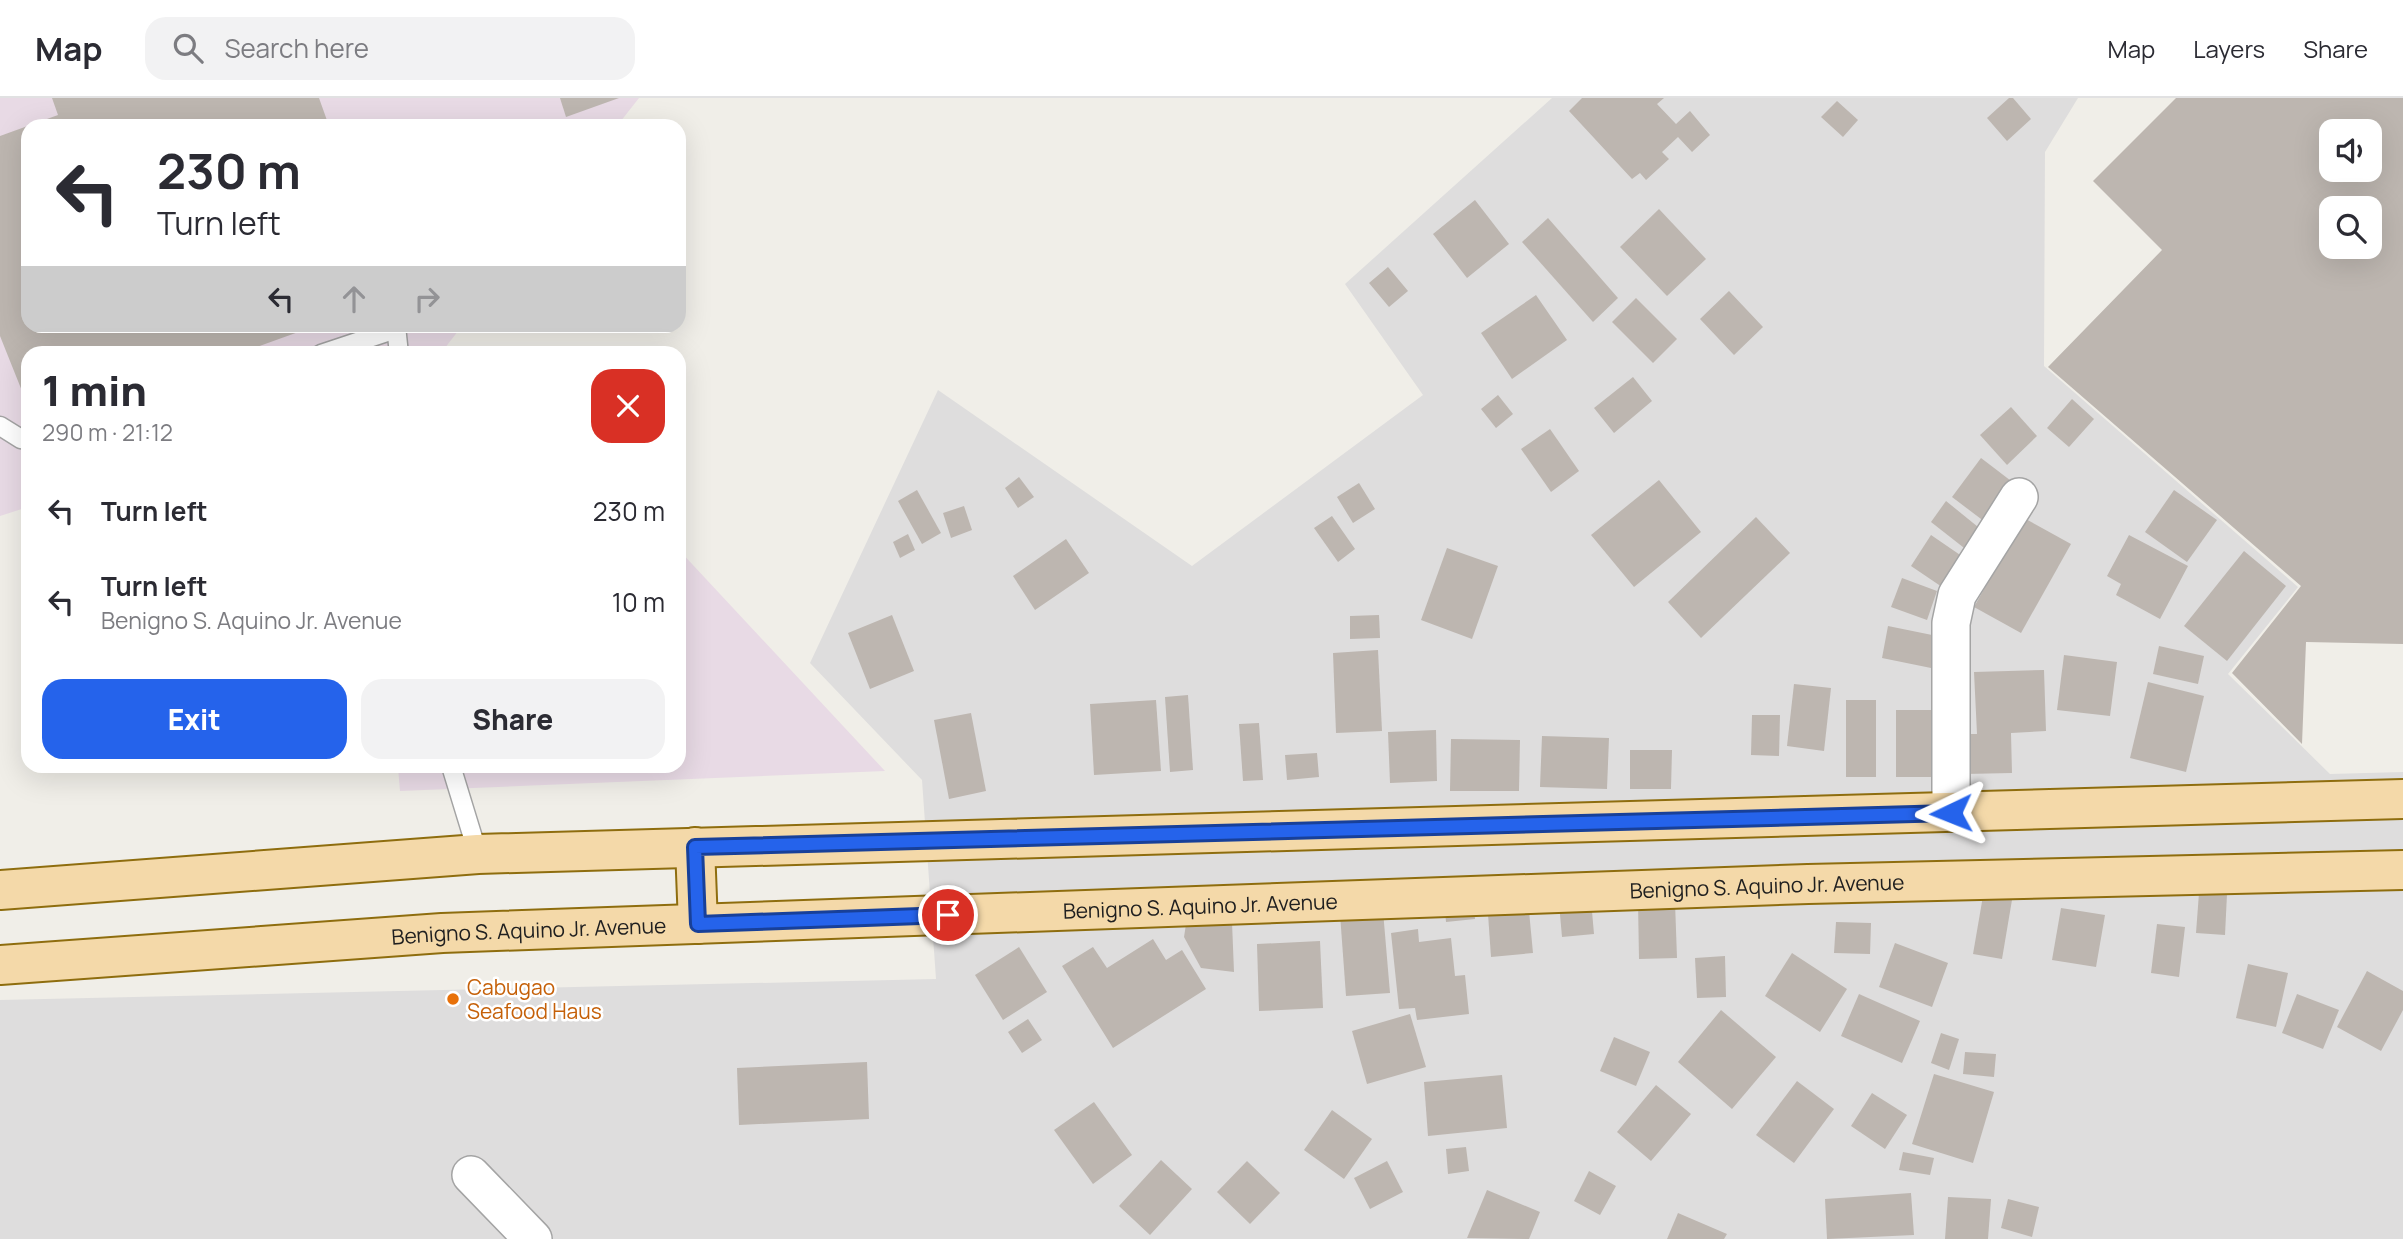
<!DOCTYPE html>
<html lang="en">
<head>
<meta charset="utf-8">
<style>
  body { margin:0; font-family:Manrope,sans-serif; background:#f2f2f3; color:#2b2b33; height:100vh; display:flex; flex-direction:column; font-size:26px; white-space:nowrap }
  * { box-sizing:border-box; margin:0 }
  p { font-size:23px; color:#7c7c81 }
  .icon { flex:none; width:38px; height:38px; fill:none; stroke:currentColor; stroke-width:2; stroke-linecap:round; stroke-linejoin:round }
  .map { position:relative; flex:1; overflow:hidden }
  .details { position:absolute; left:21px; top:248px; width:665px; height:427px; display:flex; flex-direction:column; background:#fff; border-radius:21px; box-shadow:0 7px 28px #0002 }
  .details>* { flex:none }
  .hud { position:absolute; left:21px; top:21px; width:665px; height:214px; border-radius:21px; box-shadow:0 7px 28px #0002; background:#fff; color:#2b2b33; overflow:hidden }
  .tools { position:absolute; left:2319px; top:21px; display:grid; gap:14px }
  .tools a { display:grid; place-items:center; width:63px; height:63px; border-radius:14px; background:#fff; box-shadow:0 7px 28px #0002; font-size:35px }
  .pin { position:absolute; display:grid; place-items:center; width:60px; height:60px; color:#fff; margin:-30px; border:4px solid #fff; border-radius:50%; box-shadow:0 2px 7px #0007 }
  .me { position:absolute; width:77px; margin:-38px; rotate:268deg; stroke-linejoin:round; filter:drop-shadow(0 0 5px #0008) }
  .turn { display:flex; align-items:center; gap:24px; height:147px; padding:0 21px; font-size:32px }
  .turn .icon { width:91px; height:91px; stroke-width:2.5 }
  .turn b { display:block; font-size:49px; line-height:60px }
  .lanes { display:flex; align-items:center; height:66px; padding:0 21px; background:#0003; justify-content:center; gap:35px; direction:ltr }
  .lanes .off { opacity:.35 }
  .round { display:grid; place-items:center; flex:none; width:74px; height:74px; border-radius:21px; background:#f2f2f3 }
  .headline { display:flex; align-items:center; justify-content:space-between; height:119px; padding:0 21px }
  h1 { font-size:42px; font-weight:800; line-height:52px }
  .button { display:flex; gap:14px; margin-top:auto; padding:14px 21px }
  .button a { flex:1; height:80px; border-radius:21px; background:#2563eb; color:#fff; font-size:28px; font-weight:800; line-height:80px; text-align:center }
  .button a+a { background:#f2f2f3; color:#2b2b33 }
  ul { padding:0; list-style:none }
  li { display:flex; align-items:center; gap:21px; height:91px; padding:0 21px }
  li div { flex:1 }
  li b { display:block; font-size:26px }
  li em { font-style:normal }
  header { display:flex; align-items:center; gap:42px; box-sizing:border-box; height:98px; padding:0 35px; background:#fff; border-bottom:2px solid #e1e1e2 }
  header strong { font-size:33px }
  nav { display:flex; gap:38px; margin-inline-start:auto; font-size:24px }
  .search { width:490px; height:63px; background:#f2f2f3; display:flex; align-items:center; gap:18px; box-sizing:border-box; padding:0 24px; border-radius:21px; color:#7c7c81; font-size:26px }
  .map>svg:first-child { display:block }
  .residential { fill:#dedddd }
  .industrial { fill:#e8dae5 }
  .building { fill:#bdb6b0; fill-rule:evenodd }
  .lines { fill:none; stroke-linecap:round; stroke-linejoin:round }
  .service-casing { stroke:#a4a4a4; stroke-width:21 }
  .minor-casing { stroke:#a4a4a4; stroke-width:40 }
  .primary-casing { stroke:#8e6d0e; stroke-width:42 }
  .service { stroke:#fff; stroke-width:18 }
  .minor { stroke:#fff; stroke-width:37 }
  .primary { stroke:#f4d9a9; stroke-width:38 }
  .route-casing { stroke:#184099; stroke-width:18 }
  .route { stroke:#2563eb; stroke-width:12 }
  .food-dot { fill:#e8710a; stroke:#fff; stroke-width:2.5 }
  .labels { text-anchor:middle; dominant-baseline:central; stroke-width:5; stroke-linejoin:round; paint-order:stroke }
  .street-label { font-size:21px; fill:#202020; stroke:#fff }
  .food-label { font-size:21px; fill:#c56008; stroke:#fff; text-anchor:start }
</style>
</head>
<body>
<header>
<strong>Map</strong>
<div class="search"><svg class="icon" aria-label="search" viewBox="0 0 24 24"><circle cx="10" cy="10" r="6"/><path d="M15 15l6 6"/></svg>Search here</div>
<nav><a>Map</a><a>Layers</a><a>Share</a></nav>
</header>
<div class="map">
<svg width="2403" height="1141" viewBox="0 0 2403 1141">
  <rect width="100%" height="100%" fill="#f0eee8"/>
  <polygon class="residential" points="1552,0 2078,0 2045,54 2044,268 2298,489 2228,576 2330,676 2403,674 2403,1141 0,1141 0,902 936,881 922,682 810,565 938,292 1192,468 1423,297 1345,186"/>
  <g class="industrial">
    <polygon points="0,0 639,0 617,28 28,28 28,228 462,228 441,255 28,256 28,409 0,418"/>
    <polygon points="679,452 885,673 400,693 398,669 679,668"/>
  </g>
  <g class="building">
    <polygon points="52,0 319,0 329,28 28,28 28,228 315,228 237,256 28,256 28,308 0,238 0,38 58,17"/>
    <polygon points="560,0 619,0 566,19"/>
    <polygon points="1582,0 1664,0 1657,6 1676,26 1690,13 1710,37 1692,54 1678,39 1662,54 1669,61 1646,82 1640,75 1632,81 1569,13"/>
    <polygon points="2009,0 2013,0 2031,21 2007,43 1987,20"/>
    <path d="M2176 0H2403V546L2306 544 2302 646 2232 575 2301 488 2048 269 2162 152 2093 83ZM2331 33H2370V72H2331ZM2331 110H2370V149H2331Z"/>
    <polygon points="1837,3 1858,22 1843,39 1821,19"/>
    <polygon points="1475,102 1509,146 1467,180 1433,136"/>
    <polygon points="1659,111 1706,161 1667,198 1620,149"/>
    <polygon points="1548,120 1618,200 1593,224 1522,144"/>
    <polygon points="1388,169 1408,193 1389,209 1369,185"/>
    <polygon points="1729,193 1763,229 1734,257 1700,221"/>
    <polygon points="1536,197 1567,242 1512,281 1481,235"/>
    <polygon points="1636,200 1677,241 1653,265 1612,224"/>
    <polygon points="1633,279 1652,303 1614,335 1594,310"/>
    <polygon points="1498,297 1513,316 1496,330 1481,311"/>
    <polygon points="2072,301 2094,321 2069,349 2047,330"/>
    <polygon points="2011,309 2037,338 2007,367 1980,337"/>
    <polygon points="1550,331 1579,373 1551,394 1521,351"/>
    <polygon points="1981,360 2019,389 1989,427 1952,399"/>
    <polygon points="1019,379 1034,399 1018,410 1005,390"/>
    <polygon points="1659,382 1701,434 1634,489 1591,437"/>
    <polygon points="1359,385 1375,411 1353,425 1337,399"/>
    <polygon points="917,392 941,435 922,446 898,403"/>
    <polygon points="2174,392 2217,422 2187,464 2145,434"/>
    <polygon points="1946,403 1983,433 1968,453 1931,424"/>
    <polygon points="964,408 972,432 951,440 943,415"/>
    <polygon points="1332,418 1355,451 1338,464 1314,430"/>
    <polygon points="1756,419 1790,455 1701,540 1668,504"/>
    <polygon points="2024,420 2071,446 2021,535 1974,509"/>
    <polygon points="908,436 915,452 900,460 893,444"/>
    <polygon points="1931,437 1966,461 1945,491 1911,468"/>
    <polygon points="2129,437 2188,468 2160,521 2116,497 2121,486 2107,478"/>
    <polygon points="1066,441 1089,475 1035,512 1013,478"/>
    <polygon points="1447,450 1498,468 1472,541 1421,522"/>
    <polygon points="2244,453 2286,488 2227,563 2184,528"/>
    <polygon points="1902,480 1937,493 1927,522 1891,509"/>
    <polygon points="892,517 914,573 870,591 848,535"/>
    <polygon points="1379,517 1380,540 1350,541 1350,518"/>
    <polygon points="1888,528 1937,538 1931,570 1882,560"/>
    <polygon points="2159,548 2204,558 2198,586 2153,576"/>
    <polygon points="1378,552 1382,633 1336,635 1333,555"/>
    <polygon points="2064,557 2117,564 2110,618 2057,612"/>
    <polygon points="2044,572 2046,633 2011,635 2012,675 1965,676 1964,636 1977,636 1974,574"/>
    <polygon points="2148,584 2204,598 2186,674 2130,660"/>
    <polygon points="1794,586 1831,590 1824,653 1787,648"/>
    <polygon points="1188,597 1193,672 1170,674 1165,599"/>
    <polygon points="1156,602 1161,673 1094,677 1090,606"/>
    <rect x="1846" y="602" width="30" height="77"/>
    <rect x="1896" y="612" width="53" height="67"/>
    <polygon points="971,615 986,693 949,701 934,622"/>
    <polygon points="1752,617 1780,617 1779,658 1751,657"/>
    <polygon points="1259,625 1263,682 1243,683 1239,626"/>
    <polygon points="1436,632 1437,683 1390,685 1388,634"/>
    <polygon points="1542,638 1609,640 1607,691 1540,689"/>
    <polygon points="1451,641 1520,642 1519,693 1450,693"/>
    <polygon points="1630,652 1672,652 1671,691 1630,691"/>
    <polygon points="1317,655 1319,679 1287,682 1285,657"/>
    <polygon points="1984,792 2013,796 2002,861 1973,856"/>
    <polygon points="2199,795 2227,796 2225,837 2196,835"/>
    <polygon points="1473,799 1475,821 1446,824 1444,802"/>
    <polygon points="1591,802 1594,836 1562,839 1559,805"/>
    <polygon points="1638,804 1675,804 1677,860 1639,861"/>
    <polygon points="2061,810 2105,817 2096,869 2052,862"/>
    <polygon points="1383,813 1390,895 1346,898 1340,816"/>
    <polygon points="1529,813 1533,855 1491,859 1488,816"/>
    <polygon points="1187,820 1232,824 1234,874 1201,870 1184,839"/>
    <polygon points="1836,824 1871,825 1870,856 1834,855"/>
    <polygon points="2157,826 2185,829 2179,879 2151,875"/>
    <polygon points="1418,831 1419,844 1451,840 1455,878 1465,877 1469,916 1417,922 1415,910 1399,911 1391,835"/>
    <polygon points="1153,841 1166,862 1182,852 1206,891 1113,950 1062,868 1093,849 1107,870"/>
    <polygon points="1320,843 1323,910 1259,913 1257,846"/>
    <polygon points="1895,845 1948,865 1932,909 1879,889"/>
    <polygon points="1019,849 1047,894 1003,922 975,877"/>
    <polygon points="1792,855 1847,891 1820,934 1765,898"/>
    <polygon points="1725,858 1726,899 1697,900 1695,860"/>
    <polygon points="2248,866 2288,875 2276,929 2236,920"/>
    <polygon points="2367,873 2403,893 2403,912 2381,953 2337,929"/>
    <polygon points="1859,896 1920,923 1902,965 1841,938"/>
    <polygon points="2297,896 2339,912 2323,951 2282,935"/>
    <polygon points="1721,912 1776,959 1732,1011 1678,964"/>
    <polygon points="1410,916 1426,969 1367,986 1352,933"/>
    <polygon points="1028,921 1042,942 1022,955 1008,934"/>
    <polygon points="1941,935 1959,941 1949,972 1931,965"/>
    <polygon points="1614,939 1650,954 1636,988 1600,973"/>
    <polygon points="1965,954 1996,956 1994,979 1963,976"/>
    <polygon points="867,964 869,1021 739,1027 737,970"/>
    <polygon points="1934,976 1994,994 1973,1065 1912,1046"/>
    <polygon points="1502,977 1507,1030 1428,1038 1424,984"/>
    <polygon points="1797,983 1834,1011 1794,1065 1756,1037"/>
    <polygon points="1656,987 1691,1016 1651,1063 1617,1034"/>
    <polygon points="1872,995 1907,1017 1885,1051 1851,1028"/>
    <polygon points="1094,1004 1132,1057 1093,1086 1054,1032"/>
    <polygon points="1332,1012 1372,1041 1344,1081 1304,1052"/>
    <polygon points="1466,1049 1469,1073 1448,1076 1446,1051"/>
    <polygon points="1903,1054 1934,1060 1930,1077 1899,1072"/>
    <polygon points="1161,1062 1192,1091 1150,1137 1119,1108"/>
    <polygon points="1247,1063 1280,1095 1250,1126 1217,1094"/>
    <polygon points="1387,1063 1403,1094 1370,1111 1354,1080"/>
    <polygon points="1589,1073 1616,1088 1600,1117 1574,1103"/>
    <polygon points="1487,1092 1540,1114 1529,1141 1467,1140"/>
    <polygon points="1911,1095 1914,1137 1827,1141 1825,1101"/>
    <polygon points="1948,1099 1991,1101 1988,1141 1945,1141"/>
    <polygon points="2008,1101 2039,1109 2032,1139 2001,1130"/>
    <polygon points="1678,1115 1727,1136 1724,1141 1667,1141"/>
  </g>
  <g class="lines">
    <g class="service-casing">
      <g id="service">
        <polyline points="396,228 399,256"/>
        <polyline points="321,256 396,231"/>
        <polyline points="0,328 21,341 28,342"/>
        <polyline points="451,668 478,756"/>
      </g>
    </g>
    <g class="minor-casing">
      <g id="minor">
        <polyline points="1951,715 1951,525 1957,497 2019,399"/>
        <polyline points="471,1077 533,1141"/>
      </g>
    </g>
    <g class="primary-casing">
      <g id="primary">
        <polyline points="695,749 698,826"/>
        <polyline points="0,792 478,756 2403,701"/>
        <path id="s1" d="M0 867 442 835 1808 786 2403 772"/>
      </g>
    </g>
    <use href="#service" class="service"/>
    <use href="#minor" class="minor"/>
    <use href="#primary" class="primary"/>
  </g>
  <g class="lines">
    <g class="route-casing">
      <polyline id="route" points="948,817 698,826 695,749 1951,715"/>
    </g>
    <use href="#route" class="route"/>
  </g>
  <circle class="food-dot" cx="453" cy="901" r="7"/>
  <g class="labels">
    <g class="street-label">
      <text stroke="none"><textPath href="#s1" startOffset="1769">Benigno S. Aquino Jr. Avenue</textPath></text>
      <text stroke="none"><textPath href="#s1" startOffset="1202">Benigno S. Aquino Jr. Avenue</textPath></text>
      <text stroke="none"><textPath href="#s1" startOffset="530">Benigno S. Aquino Jr. Avenue</textPath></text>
    </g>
    <g class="food-label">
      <text x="467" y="889">Cabugao<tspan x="467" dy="24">Seafood Haus</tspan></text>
    </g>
  </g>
</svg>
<div class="tools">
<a><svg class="icon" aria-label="sound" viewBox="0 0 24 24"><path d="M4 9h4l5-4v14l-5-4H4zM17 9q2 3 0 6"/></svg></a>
<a><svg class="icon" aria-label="search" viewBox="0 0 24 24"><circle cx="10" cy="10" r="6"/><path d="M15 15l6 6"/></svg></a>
</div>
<div class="pin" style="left:948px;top:817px;background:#d93025"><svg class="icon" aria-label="arrive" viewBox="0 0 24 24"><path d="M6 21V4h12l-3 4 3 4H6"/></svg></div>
<svg class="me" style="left:1951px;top:715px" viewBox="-20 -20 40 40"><path d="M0-17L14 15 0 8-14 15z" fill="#2563eb" stroke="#fff" stroke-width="4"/></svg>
<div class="hud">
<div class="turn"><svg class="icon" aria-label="left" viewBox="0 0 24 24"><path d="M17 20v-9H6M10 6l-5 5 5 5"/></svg><div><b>230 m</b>Turn left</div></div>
<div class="lanes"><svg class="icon" aria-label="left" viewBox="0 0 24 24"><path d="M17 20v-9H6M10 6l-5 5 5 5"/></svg><svg class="icon off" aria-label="ahead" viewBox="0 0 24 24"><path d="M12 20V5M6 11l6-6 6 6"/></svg><svg class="icon off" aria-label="right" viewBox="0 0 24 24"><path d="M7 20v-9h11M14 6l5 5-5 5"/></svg></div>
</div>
<section class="details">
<div class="headline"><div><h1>1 min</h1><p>290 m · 21:12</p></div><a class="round" style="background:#d93025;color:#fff"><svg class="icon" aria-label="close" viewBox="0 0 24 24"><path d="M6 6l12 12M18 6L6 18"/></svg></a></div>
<ul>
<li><svg class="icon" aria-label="left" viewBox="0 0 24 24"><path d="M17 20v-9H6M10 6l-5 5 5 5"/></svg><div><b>Turn left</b></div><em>230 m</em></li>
<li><svg class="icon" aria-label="left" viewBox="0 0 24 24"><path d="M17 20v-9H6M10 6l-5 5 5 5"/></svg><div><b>Turn left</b><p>Benigno S. Aquino Jr. Avenue</p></div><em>10 m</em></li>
</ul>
<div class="button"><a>Exit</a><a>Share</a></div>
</section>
</div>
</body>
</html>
